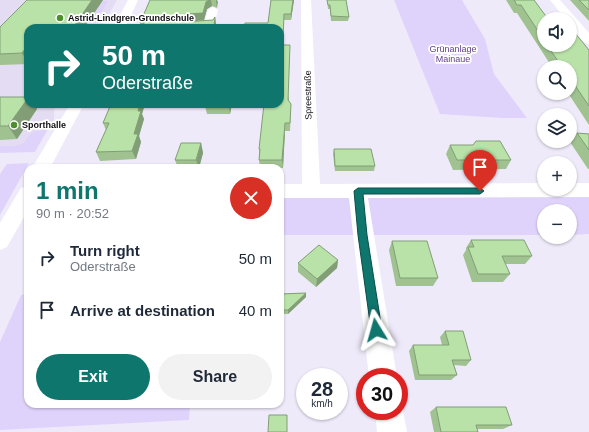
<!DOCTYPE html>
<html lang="en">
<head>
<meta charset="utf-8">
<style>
  body { margin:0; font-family:Arial,sans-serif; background:#f2f2f3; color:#1f2937; height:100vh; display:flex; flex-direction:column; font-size:15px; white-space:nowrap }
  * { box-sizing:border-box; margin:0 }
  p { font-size:13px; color:#747a83 }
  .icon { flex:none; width:22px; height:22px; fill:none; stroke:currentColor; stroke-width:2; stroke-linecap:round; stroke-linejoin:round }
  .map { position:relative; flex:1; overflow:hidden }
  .panel { position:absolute; left:24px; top:164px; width:260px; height:244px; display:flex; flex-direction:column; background:#fff; border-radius:12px; box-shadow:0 1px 3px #0004 }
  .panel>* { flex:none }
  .hud { position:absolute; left:24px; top:24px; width:260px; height:84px; border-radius:12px; box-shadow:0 1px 3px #0004; background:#0f766e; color:#fff; overflow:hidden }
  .fabs { position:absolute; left:537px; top:12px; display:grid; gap:8px }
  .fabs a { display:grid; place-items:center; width:40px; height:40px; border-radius:50%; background:#fff; box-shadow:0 1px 3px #0004; font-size:20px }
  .speed { position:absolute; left:296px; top:368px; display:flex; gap:8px; font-size:20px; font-weight:700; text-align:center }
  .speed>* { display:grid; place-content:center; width:52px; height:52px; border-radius:50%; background:#fff; box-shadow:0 1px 3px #0004; line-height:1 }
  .speed small { font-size:10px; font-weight:400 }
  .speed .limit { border:6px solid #d22; background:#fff; color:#111 }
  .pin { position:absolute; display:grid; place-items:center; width:34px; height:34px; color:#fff; margin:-41px -17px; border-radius:50% 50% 50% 0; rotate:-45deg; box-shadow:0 0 4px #0007 }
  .pin .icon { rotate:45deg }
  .me { position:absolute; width:44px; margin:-22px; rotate:352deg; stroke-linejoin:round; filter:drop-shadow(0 0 3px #0008) }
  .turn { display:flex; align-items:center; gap:14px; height:84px; padding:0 12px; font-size:18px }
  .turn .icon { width:52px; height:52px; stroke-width:2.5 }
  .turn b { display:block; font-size:28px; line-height:34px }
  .round { display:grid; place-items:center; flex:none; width:42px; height:42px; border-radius:21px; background:#f2f2f3 }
  .overview { display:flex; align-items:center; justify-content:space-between; height:68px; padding:0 12px }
  h1 { font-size:24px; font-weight:800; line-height:30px; color:#0f766e }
  .action { display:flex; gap:8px; margin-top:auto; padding:8px 12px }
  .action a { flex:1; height:46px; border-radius:24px; background:#0f766e; color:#fff; font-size:16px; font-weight:800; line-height:46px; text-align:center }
  .action a+a { background:#f2f2f3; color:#1f2937 }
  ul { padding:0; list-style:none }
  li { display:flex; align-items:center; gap:12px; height:52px; padding:0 12px }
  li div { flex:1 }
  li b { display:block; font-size:15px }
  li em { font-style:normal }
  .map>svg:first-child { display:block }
  .built { fill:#e3dcf2 }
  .green { fill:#e0d3fb }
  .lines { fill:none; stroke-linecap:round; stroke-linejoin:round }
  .minor { fill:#fff; fill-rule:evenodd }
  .wall { fill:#9fc290 }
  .shaded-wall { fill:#829e76 }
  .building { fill:#b9e2a8; stroke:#829e76 }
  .route { fill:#0f766e; stroke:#0a4d48 }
  .poi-dot { fill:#4f8e2f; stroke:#fff; stroke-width:1.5 }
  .labels { text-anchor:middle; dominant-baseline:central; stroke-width:3.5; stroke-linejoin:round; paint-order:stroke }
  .far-poi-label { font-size:9px; font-weight:bold; fill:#100e13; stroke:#fff; text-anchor:start }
  .far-park-label { font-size:9px; fill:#60428c; stroke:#fff }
  .far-street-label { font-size:9px; fill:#100e13; stroke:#fff }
</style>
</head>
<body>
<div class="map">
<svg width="589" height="432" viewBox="0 0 589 432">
  <rect width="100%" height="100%" fill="#efeafa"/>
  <polygon class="built" points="0,0 117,0 101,28 28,28 28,104 57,104 54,110 54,120 36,149 0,150"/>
  <g class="green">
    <polygon points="394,0 462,0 485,39 494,74 527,118 503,118 440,114"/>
    <polygon points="102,1 108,1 93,26 85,26"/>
    <polygon points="47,130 35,152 0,153 0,146 16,146 24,143 29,135 35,131"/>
    <polygon points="29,163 0,215 0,174 7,164"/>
    <polygon points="589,196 589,234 570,235 570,211 544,211 544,235 280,235 280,197"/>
    <polygon points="28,294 28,404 190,404 189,420 0,430 0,342 21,295"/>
  </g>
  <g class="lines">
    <g class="minor">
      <polygon points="128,0 138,0 125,28 113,28"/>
      <polygon points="301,0 311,0 320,184 544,183 544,189 570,189 570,183 589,183 589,197 368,198 397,377 369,377 349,198 280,198 280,184 302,184"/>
      <path d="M550 0H560L589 33V44C581 42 570 27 570 19H565Z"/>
      <polygon points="213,7 218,10 214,26 184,28 187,23 205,21 208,10"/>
      <polygon points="70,104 84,104 50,168 32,168"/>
      <polygon points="28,186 28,210 7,247 0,250 0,223 21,188"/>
      <polygon points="399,401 403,411 407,432 377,432 375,411 399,411"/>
    </g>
  </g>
  <g class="wall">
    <polygon points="27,0 103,0 84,28 28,28 28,64 0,65 0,27"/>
    <polygon points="150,0 217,0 217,8 212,6 207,9 204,20 186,22 213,20 215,17 216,24 216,28 141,28 140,23"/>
    <polygon points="271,0 294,0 291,20 284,20 283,45 289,100 291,112 290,131 285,131 283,168 260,168 259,160 259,149 280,104 280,28 268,23"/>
    <polygon points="327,0 346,0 349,17 348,21 331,21 330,9 328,9"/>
    <polygon points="506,0 534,0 544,19 544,45 570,45 589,50 589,125 568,93 570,93 570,67 552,67 517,13 514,13"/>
    <polygon points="570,0 589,0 589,21"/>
    <polygon points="0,97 28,104 34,104 37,109 17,139 0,140"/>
    <polygon points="111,104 145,104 142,114 144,119 139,136 141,142 136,159 100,161 96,152 106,130 103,123"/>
    <polygon points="206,104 232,104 230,114 207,114 205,106"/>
    <polygon points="577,133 589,134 589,169 588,169 570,142"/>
    <polygon points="201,143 203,153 199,168 178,168 175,160"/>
    <polygon points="450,145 511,160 506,169 453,170 446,154"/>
    <polygon points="334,149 375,166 374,171 335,171 333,154"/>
    <polygon points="471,240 532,256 525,264 505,264 510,274 503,282 472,282 463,255 466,250 466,248"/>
    <polygon points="392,241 438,278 433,286 396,286 389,250"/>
    <polygon points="338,260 337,268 316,287 298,272 298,263"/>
    <polygon points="306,293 306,297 288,314 280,314 280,294"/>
    <polygon points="445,331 471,360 466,366 454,365 457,375 451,380 415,380 409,351 413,345 442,345 440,337"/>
    <polygon points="436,407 512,425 503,429 477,429 478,432 434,432 430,412"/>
  </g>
  <g class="shaded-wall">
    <polygon points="92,0 103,0 84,28 73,28"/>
    <polygon points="209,0 211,0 212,6 207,9 204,20 187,22 183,27 181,20 185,14"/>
    <polygon points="216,0 217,0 218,2 217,8"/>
    <polygon points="293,0 294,0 291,20 291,14"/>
    <polygon points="215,17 216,24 216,28 214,28 214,26"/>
    <polygon points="25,49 28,53 28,63 22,53"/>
    <polygon points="28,98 28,104 34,104 37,109 17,139 8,126"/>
    <polygon points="140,104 145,104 142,114 144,119 139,136 141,142 136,159 132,151 134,134 138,111"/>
    <polygon points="229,104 232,104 230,114 229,106"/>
    <polygon points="285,123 285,131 283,168 282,160"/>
    <polygon points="201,143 203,153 199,168 196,160"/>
    <polygon points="338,260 337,268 316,287 317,279"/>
    <polygon points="306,293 306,297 288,314 288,310"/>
  </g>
  <g class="building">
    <polygon points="27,0 92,0 73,28 28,28 28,49 25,49 22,53 0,54 0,27"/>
    <polygon points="150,0 209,0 206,2 203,13 185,14 181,20 182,22 213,20 215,17 214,26 206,27 205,28 142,28 144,23 140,23"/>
    <polygon points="271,0 293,0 291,14 284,14 283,41 280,41 280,28 244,28 245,23 268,23"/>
    <polygon points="327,0 346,0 349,17 331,16 330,5 328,5"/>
    <polygon points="514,0 534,0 548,19 544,19 544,40 521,5 517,5"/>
    <polygon points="579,0 589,0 589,10"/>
    <polygon points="570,27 589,50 589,106 570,78 570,67 562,67 547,45 570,45"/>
    <polygon points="280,45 290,45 288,100 291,104 290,123 285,123 282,160 259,160 260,149 259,149 264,104 280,104"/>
    <polygon points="0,97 28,97 28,98 8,126 0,126"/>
    <polygon points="111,104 140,104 138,111 141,111 134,134 138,134 132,151 96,152 109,123 103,123"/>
    <polygon points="206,104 229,104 229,106 205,106"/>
    <polygon points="577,133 589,134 589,150"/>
    <polygon points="476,141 500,141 511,160 457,160 450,145 473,145"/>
    <polygon points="181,143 201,143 196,160 175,160"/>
    <polygon points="334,149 371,149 375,166 335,166"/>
    <polygon points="471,240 524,240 532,256 502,256 510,274 478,274 468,247 474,247"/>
    <polygon points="392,241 427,241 438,278 400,278"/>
    <polygon points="319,245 338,260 317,279 298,263"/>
    <polygon points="306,293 288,310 280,310 280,294"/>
    <polygon points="445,331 463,331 471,360 452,360 457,375 419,375 413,345 449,345"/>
    <polygon points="436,407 506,407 512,425 476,425 478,432 441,432"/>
    <polygon points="269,415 287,415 287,432 268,432"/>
  </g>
  <polygon class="route" points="358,188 480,188 484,191 480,194 363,194 367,235 382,330 381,334 376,335 372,334 371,330 358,235 354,191"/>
  <g class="poi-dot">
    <circle cx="60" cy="18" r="4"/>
    <circle cx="14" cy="125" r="4"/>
  </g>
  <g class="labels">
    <g class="far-poi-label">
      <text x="68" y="18">Astrid-Lindgren-Grundschule</text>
      <text x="22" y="125">Sporthalle</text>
    </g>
    <g class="far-park-label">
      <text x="453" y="49">Grünanlage<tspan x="453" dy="10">Mainaue</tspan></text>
    </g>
    <g class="far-street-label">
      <text transform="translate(308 95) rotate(-91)">Spreestraße</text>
    </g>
  </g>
</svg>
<div class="fabs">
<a><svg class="icon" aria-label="sound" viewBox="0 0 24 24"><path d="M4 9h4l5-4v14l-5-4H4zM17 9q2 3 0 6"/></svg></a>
<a><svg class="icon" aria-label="search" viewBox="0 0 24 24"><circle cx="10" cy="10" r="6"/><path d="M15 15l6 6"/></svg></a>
<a><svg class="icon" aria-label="layers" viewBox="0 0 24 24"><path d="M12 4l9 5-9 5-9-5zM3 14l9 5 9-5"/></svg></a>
<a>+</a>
<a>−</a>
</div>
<div class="speed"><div>28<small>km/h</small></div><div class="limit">30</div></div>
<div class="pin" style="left:480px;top:191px;background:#d93025"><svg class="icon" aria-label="arrive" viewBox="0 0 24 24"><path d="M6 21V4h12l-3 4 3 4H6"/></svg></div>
<svg class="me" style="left:376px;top:330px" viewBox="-20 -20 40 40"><path d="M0-17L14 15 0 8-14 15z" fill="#0f766e" stroke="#fff" stroke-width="4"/></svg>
<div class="hud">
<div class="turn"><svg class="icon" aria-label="right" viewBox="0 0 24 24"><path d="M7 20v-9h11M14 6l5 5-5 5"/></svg><div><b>50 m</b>Oderstraße</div></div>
</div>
<section class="panel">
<div class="overview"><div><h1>1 min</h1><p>90 m · 20:52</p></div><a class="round" style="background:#d93025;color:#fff"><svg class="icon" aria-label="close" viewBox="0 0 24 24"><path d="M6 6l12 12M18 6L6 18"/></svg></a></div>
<ul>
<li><svg class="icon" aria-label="right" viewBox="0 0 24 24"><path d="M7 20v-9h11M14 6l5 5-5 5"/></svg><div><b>Turn right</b><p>Oderstraße</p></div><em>50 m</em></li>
<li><svg class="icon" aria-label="arrive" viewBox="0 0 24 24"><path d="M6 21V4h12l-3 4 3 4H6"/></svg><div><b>Arrive at destination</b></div><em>40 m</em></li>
</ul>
<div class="action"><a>Exit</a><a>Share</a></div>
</section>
</div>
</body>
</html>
